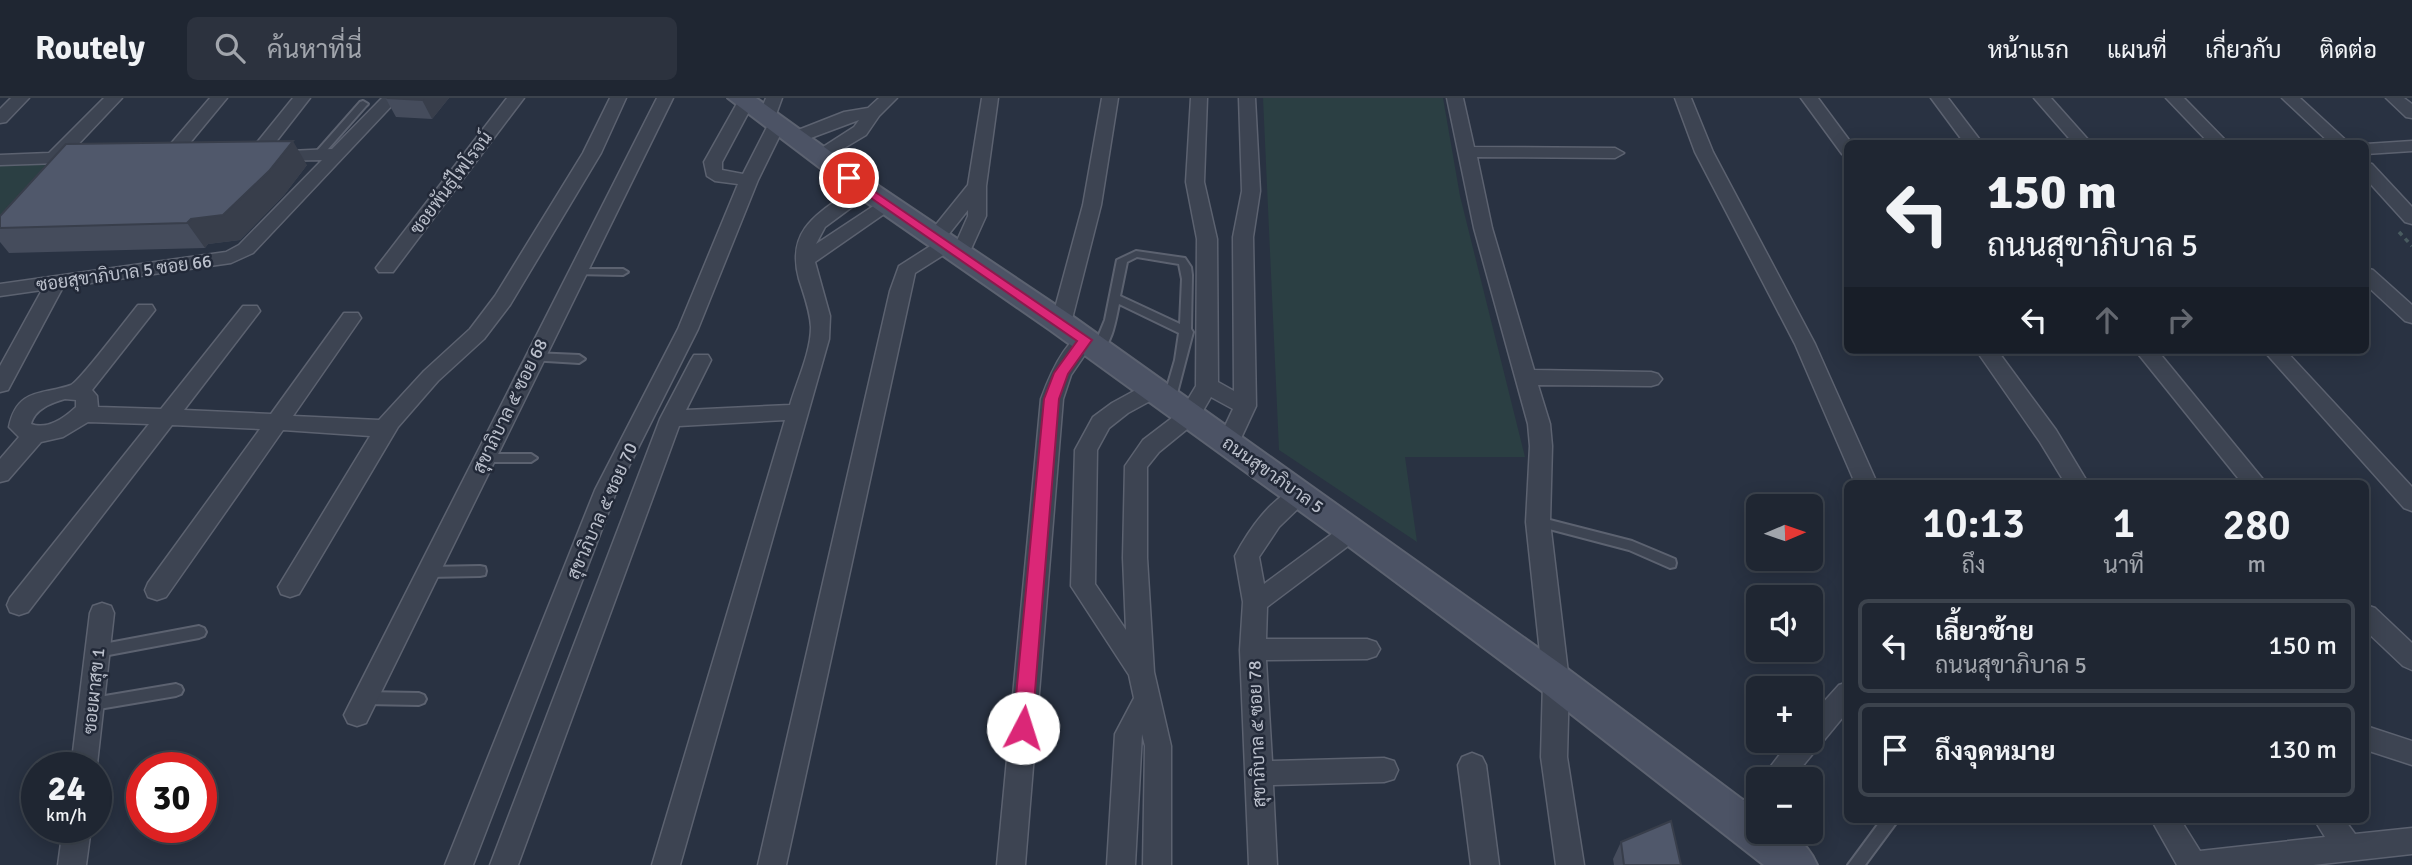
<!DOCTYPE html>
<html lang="th">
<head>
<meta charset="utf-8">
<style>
  body { margin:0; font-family:Signika,Sarabun,sans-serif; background:#2c323e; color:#f1f3f6; height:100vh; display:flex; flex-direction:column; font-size:26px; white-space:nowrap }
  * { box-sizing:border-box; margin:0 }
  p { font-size:23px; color:#a1a5ac }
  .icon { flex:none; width:38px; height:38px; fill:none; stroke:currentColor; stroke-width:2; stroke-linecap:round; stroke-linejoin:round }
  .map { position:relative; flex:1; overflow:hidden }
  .drawer { position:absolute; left:1844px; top:382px; width:525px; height:343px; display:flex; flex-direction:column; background:#1f2632; border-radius:10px; box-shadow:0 4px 18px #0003,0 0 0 2px #3c434d }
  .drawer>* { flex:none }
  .top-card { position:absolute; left:1844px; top:42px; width:525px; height:214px; border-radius:10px; box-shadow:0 4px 18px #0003,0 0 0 2px #3c434d; background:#1f2632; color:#f1f3f6; overflow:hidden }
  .needle { width:46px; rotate:88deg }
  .tools { position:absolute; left:1746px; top:396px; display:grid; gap:14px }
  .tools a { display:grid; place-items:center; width:77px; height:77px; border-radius:10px; background:#1f2632; box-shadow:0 4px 18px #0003,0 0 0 2px #3c434d; font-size:35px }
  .speed { position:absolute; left:21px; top:654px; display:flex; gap:14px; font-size:35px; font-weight:700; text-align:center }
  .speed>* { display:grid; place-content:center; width:91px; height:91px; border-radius:50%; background:#1f2632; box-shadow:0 4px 18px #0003,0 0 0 2px #3c434d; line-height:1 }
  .speed small { font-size:18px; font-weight:400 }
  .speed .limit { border:10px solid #d22; background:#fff; color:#111 }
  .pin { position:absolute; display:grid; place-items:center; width:60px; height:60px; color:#fff; margin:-30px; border:4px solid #fff; border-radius:50%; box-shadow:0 2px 7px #0007 }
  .me { position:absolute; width:77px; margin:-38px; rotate:5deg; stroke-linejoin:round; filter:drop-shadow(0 0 5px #0008) }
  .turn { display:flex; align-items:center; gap:24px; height:147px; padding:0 28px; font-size:32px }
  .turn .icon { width:91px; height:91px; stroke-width:2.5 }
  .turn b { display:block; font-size:49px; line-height:60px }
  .lanes { display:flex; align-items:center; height:66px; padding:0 28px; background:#0003; justify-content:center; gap:35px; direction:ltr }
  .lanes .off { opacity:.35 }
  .eta { display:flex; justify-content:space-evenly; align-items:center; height:119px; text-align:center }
  .eta b { font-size:42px; font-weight:600; line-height:49px }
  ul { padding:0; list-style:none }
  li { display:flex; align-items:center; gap:21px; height:94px; margin:0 14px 10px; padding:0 14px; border:4px solid #3c434d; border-radius:10px }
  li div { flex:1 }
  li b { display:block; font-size:26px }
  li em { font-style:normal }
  header { display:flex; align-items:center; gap:42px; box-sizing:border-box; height:98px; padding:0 35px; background:#1f2632; border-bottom:2px solid #3c434d }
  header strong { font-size:33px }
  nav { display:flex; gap:38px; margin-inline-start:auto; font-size:24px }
  .search { width:490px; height:63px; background:#2c323e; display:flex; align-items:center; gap:18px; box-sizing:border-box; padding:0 24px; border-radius:10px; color:#a1a5ac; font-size:26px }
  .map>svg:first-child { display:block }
  .green { fill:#2b3f43 }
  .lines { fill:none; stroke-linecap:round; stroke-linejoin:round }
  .service-casing { stroke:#5c6270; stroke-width:4 }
  .minor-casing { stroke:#5c6270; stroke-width:3 }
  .secondary-casing { stroke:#5c6270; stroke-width:4 }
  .path { stroke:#495b60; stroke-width:3.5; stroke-dasharray:4.5 4.5; stroke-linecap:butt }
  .service { fill:#3d4452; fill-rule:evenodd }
  .minor { fill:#3d4452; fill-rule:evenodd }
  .secondary { fill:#4c5365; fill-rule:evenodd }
  .wall { fill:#454c5c }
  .shaded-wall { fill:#383e4b }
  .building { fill:#50586b; stroke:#383e4b; stroke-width:2 }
  .route { fill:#db2777; stroke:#8e194d; stroke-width:2 }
  .labels { text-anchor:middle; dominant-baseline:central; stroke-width:5; stroke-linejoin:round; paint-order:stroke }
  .street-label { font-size:18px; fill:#bbc0cc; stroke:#222938 }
</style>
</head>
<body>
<header>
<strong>Routely</strong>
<div class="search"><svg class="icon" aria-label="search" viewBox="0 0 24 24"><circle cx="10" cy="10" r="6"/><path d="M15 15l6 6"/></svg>ค้นหาที่นี่</div>
<nav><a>หน้าแรก</a><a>แผนที่</a><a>เกี่ยวกับ</a><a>ติดต่อ</a></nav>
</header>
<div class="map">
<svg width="2412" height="767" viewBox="0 0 2412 767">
  <rect width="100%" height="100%" fill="#293242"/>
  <g class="green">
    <polygon points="1263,0 1443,0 1460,98 1525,359 1405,359 1417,444 1279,352"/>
    <polygon points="73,61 0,144 0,62"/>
  </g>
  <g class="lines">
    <g class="service-casing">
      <g id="service">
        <polygon points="363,3 368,6 366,8 321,59 315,59 315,55 360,4"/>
        <path d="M1136 153 1185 160 1191 169 1192 177 1191 231 1193 234 1175 303 1169 307 1163 303 1175 262 1179 235 1119 206C1116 220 1112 248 1099 255L1093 251 1105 222 1117 162ZM1137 159 1179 166 1182 181 1180 226 1120 198 1127 164Z"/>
        <polygon points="577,171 623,171 628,174 623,177 573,176 572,174 573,172"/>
        <polygon points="534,255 579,257 585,261 579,265 530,262 528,259 530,256"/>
        <polygon points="484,356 531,356 537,360 531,364 484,364 478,360"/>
        <polygon points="1538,419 1632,443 1675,461 1676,465 1675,469 1670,470 1629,452 1534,427 1532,424 1534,421"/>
        <polygon points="480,468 485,469 486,473 485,477 480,478 428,479 423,478 422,474 423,470 428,469"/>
        <polygon points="199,528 204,530 206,534 204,538 199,540 98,559 93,557 91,553 93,549 98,547"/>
        <polygon points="176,586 181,588 183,592 181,596 176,598 93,612 88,610 86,606 88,602 93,600"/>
        <polygon points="365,594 419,595 424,597 426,601 424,605 419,607 365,606 360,604 358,600 360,596"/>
        <polygon points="1882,721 1899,721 1865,767 1848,767"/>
      </g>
    </g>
    <g class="minor-casing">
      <g id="minor">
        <polygon points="11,0 29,0 6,24 0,25 0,11"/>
        <polygon points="104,0 122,0 70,55 90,56 93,60 90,64 0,67 0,57 49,55"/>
        <polygon points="210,0 227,0 175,63 163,63 160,59 163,55"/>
        <polygon points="293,0 310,0 268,54 332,51 382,0 399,0 253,155 231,165 63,189 8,292 0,294 0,268 42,192 0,198 0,186 226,154 239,147 322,62 272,63 264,59 255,63 246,58"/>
        <polygon points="507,0 524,0 393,174 379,174 376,170 379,166"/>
        <path d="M610 0H626L601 55 510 207 484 241 438 283 398 329 299 496 290 499 281 496 278 489 370 338 283 332 166 499 157 502 148 499 145 492 148 485 260 331 172 327 28 514 19 517 10 514 7 507 10 500 149 326 88 324 63 339 41 344 8 382 0 384V361L19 339 9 329C17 289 44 297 71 287 80 283 128 219 138 207H152L155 212 92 292 97 298 98 309 161 311 243 208H257L260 213 184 312 271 316 344 215H358L361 220 293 318 379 322 424 273 470 231 495 198 583 55ZM65 301 76 302V309C64 320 48 332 31 326 35 311 51 305 65 301Z"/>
        <polygon points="657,0 673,0 366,625 357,628 348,625 344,617 348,609"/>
        <polygon points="740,0 750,0 754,4 722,64 722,72 743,76 769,25 761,24 758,20 766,0 782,0 774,22 782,23 785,27 758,82 698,231 617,392 473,767 445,767 595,392 678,231 738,86 715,83 707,78 704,64"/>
        <polygon points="879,0 897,0 879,18 866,37 824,62 818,63 809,58 854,29 859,22 800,44 794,45 785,40 788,36 844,14 868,10"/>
        <path d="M982 0H998L986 88V118L967 160H953L950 156 953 151 915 175 786 767H758L890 193 899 168 935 145 926 139 968 87ZM968 112V118L956 145 945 141Z"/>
        <polygon points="1102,0 1118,0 1101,107 1071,225 1068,230 1054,230 1051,225 1083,107"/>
        <polygon points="1191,0 1207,0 1204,84 1217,141 1218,284 1234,293 1233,139 1242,93 1239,0 1255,0 1260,93 1253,139 1256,308 1236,351 1228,353 1220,351 1217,345 1233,311 1211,299 1197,323 1159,354 1147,369 1147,460 1154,574 1171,648 1171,767 1143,767 1145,648 1142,636 1135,767 1107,767 1115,636 1134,600 1129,577 1071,488 1075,352 1093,319 1112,305 1145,287 1153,285 1161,287 1164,292 1161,297 1128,315 1109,330 1097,352 1095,486 1126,532 1123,460 1125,368 1143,342 1181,313 1196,288 1197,141 1186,84"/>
        <polygon points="1447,0 1463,0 1474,49 1615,50 1624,55 1615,60 1477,59 1492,130 1534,272 1651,274 1658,276 1662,281 1658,286 1651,288 1538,287 1550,326 1552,348 1550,424 1569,583 1567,659 1584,767 1556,767 1541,659 1543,583 1526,424 1530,348 1528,326 1474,130"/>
        <polygon points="1675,0 1691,0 1713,54 1815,246 1877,385 1855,385 1795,246 1695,54"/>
        <polygon points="1801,0 1818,0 1852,46 1848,46 1848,57 1842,56"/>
        <polygon points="1931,0 1948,0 1983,46 1965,46"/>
        <polygon points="2034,0 2051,0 2092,46 2074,46"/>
        <polygon points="2166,0 2184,0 2229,46 2210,46"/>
        <polygon points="2282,0 2300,0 2350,46 2331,46"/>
        <polygon points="2386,0 2404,0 2412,6 2412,20 2406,19"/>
        <polygon points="2412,43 2412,53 2366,56 2366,46"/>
        <polygon points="2366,65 2372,66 2412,109 2412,126 2405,124 2366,81"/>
        <path d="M865 86 874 91 871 95 825 129 816 146 881 103 888 101 897 107 815 164 830 218 829 241 680 767H652L785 322 679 328 518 767H490L660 321 691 262 694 257H708L711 262 686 312 790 307C797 283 811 254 811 229 810 212 804 197 799 181 785 129 821 114 859 87Z"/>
        <polygon points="2366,170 2373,172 2412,207 2412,225 2405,223 2366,187"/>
        <path d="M1085 235 1092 237 1095 242 1071 277 1063 301 1025 767H997L1041 301C1048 282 1064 241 1085 235Z"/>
        <polygon points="1976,252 1997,252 2056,332 2088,385 2065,385 2040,344"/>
        <polygon points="2135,252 2157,252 2266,385 2242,385"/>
        <polygon points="2263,252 2285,252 2412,389 2412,413 2404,410"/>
        <path d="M1301 388 1309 391 1312 397 1279 429 1259 459 1264 486 1344 427 1352 424 1360 427 1364 433 1360 439 1267 509 1266 541H1367L1376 544 1380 551 1376 558 1367 561 1266 562 1272 663 1384 660 1394 663 1398 672 1394 681 1384 684 1273 687 1277 767H1249L1240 552 1243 504 1235 458C1248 433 1272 397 1301 388Z"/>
        <polygon points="102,505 111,508 114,515 96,675 96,670 71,670 90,515 93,508"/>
        <polygon points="2366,507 2375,510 2412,545 2412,572 2403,568 2366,533"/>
        <polygon points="1848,584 1848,613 1792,681 1761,681 1791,642 1811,642 1811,618 1839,587"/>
        <polygon points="2366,628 2412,643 2412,667 2366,652"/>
        <polygon points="1472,655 1482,659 1486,667 1499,767 1471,767 1458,667 1462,659"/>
        <path d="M1759 692C1759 712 1764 732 1742 740L1732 736 1728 727C1734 713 1744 697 1759 692Z"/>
        <polygon points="2151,721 2180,721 2200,753 2325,739 2314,721 2344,721 2355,736 2412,730 2412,756 2313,767 2177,767"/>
        <polygon points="63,730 91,730 86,767 58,767"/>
      </g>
    </g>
    <g class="secondary-casing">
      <path id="secondary" d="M728 0H756L874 85 1072 218 1569 572 1759 714V733C1787 733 1805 739 1817 767H1764L1543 594 1340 442 1050 232 856 97Z"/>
    </g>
    <polyline class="path" points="2399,134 2412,148"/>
    <use href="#service" class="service"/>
    <use href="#minor" class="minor"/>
    <use href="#secondary" class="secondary"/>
  </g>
  <g class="wall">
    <polygon points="449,0 432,21 396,19 386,1"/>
    <polygon points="307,67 284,97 240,142 208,146 205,150 9,155 0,144 0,118"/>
    <polygon points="1621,744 1681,767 1614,767 1613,761"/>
  </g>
  <g class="shaded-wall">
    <polygon points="424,0 449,0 432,21 422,2"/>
    <polygon points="293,43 307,67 284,97 240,142 208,146 205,150 187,125 191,121"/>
  </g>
  <g class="building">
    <polygon points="387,0 424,0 422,2"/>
    <polygon points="293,43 269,73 223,117 191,121 187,125 0,130 0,118 66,46"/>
    <polygon points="1671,723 1681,767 1624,767 1621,744"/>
  </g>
  <polygon class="route" points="849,76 1092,242 1068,276 1059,301 1032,630 1029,636 1023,638 1016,636 1013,630 1044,301 1054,275 1077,243 845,82 845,77"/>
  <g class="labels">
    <g class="street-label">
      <text transform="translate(451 85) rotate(-53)">ซอยพันธ์ุไพโรจน์</text>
      <text transform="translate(124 175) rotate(-8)">ซอยสุขาภิบาล 5 ซอย 66</text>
      <text transform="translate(510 308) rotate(-64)">สุขาภิบาล ๕ ซอย 68</text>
      <text transform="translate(1273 377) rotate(35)">ถนนสุขาภิบาล 5</text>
      <text transform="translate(602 413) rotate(-66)">สุขาภิบาล ๕ ซอย 70</text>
      <text transform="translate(94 593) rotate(-84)">ซอยผาสุข 1</text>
      <text transform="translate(1257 636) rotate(-92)">สุขาภิบาล ๕ ซอย 78</text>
    </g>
  </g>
</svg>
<div class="tools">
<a><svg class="needle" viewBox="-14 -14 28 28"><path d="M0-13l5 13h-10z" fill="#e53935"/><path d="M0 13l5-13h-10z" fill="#a1a5ac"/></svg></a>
<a><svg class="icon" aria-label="sound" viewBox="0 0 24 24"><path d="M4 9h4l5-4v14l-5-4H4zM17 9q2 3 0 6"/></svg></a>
<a>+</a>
<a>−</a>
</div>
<div class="speed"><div>24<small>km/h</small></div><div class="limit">30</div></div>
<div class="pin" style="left:849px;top:80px;background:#d93025"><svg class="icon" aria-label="arrive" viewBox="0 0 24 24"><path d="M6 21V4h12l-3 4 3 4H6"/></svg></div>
<svg class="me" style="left:1023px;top:630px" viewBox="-20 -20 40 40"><circle r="19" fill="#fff"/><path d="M0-13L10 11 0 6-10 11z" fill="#db2777"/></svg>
<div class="top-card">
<div class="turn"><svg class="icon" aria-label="left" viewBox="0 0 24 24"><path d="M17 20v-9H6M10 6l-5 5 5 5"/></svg><div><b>150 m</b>ถนนสุขาภิบาล 5</div></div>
<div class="lanes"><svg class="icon" aria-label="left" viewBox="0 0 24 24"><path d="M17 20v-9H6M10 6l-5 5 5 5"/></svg><svg class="icon off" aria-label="ahead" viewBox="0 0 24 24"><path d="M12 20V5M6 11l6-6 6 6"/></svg><svg class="icon off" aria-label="right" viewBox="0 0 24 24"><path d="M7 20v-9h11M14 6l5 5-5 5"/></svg></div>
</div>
<section class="drawer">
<div class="eta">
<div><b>10:13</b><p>ถึง</p></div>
<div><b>1</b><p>นาที</p></div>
<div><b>280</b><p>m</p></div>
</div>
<ul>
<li><svg class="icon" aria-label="left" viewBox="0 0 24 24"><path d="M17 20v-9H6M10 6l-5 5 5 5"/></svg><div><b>เลี้ยวซ้าย</b><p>ถนนสุขาภิบาล 5</p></div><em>150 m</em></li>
<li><svg class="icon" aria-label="arrive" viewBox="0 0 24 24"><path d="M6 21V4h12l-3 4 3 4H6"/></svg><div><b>ถึงจุดหมาย</b></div><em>130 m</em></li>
</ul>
</section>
</div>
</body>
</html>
